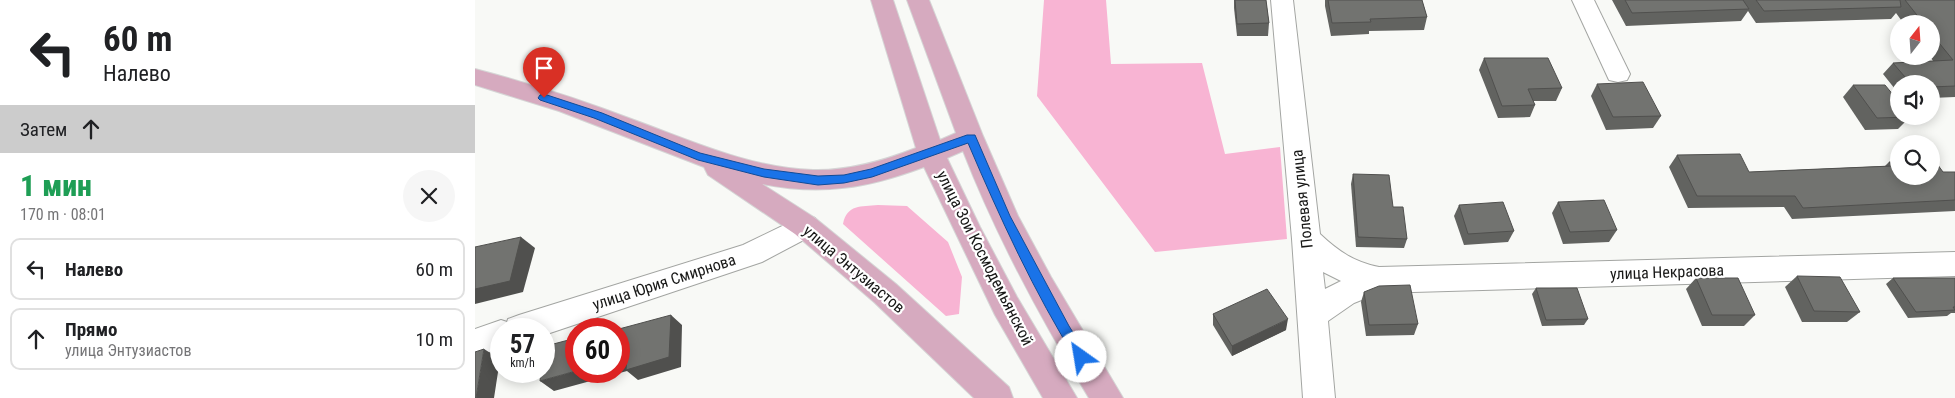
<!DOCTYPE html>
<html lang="ru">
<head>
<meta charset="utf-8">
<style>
  body { margin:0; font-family:"Roboto Condensed",sans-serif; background:#f6f6f6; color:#202124; height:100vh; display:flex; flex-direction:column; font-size:19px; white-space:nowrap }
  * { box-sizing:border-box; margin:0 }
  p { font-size:16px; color:#757577 }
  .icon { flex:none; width:28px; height:28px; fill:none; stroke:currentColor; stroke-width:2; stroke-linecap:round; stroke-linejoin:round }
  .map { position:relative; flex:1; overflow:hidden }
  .sheet { display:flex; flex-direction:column; background:#fff; width:475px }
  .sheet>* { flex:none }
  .guide { background:#fff; color:#202124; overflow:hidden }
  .needle { width:32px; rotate:17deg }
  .buttons { position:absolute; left:1415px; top:15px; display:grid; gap:10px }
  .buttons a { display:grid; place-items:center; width:50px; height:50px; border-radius:50%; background:#fff; box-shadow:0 2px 12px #0003; font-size:25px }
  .speed { position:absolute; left:15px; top:318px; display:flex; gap:10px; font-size:25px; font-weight:700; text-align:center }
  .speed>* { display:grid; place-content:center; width:65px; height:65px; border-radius:50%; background:#fff; box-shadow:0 2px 12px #0003; line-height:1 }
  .speed small { font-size:12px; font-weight:400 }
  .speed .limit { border:8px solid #d22; background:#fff; color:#111 }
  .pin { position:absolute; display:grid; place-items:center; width:42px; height:42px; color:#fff; margin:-51px -21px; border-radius:50% 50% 50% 0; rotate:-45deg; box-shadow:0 0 5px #0007 }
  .pin .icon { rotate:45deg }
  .me { position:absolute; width:55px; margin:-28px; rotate:328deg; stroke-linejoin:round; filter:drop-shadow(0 0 4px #0008) }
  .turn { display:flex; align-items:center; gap:18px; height:105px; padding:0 20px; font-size:22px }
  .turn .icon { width:65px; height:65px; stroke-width:2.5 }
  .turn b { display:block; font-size:35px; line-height:42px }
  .then { display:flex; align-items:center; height:48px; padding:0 20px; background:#0003; gap:10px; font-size:19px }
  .round { display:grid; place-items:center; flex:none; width:52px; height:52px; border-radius:26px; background:#f6f6f6 }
  .overview { display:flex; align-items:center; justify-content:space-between; height:85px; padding:0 20px }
  h1 { font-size:30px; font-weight:800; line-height:38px; color:#1e9e55 }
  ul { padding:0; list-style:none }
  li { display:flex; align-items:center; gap:15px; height:62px; margin:0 10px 8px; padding:0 10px; border:2px solid #e0e0e0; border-radius:10px }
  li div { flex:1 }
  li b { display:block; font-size:19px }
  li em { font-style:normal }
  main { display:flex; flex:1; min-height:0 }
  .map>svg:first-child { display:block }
  .green { fill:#f8b4d3 }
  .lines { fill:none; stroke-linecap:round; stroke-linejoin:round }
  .minor-casing { stroke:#a3a5a2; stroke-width:2 }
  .major-casing { stroke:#d5d5d5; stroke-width:2 }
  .minor { fill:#fff; fill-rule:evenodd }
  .major { fill:#d6aabf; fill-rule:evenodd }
  .wall { fill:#626360 }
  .shaded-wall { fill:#50504e }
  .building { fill:#727370; stroke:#50504e }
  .route { fill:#1a73e8; stroke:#114b97 }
  .labels { text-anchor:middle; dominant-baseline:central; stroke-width:4.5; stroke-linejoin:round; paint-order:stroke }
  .street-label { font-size:16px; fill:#171716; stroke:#fff }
</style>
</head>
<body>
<main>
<section class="sheet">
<div class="guide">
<div class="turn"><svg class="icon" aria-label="left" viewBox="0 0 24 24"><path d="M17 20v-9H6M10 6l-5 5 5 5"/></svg><div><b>60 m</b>Налево</div></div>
<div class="then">Затем<svg class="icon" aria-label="ahead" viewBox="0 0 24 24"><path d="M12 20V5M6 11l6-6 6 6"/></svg></div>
</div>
<div class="overview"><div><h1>1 мин</h1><p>170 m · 08:01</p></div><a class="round"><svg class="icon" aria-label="close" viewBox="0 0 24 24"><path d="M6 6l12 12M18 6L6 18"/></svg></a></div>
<ul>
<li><svg class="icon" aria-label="left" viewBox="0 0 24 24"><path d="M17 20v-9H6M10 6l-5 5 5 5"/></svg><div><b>Налево</b></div><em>60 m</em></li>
<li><svg class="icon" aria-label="ahead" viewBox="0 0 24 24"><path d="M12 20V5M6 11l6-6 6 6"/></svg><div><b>Прямо</b><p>улица Энтузиастов</p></div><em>10 m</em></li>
</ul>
</section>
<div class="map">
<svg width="1480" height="398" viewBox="0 0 1480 398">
  <rect width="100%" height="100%" fill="#f8f9f6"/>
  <g class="green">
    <polygon points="569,0 631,0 636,64 727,63 750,154 805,147 812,239 680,252 562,96"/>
    <path d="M403 205 432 206 473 242 487 277 484 314 471 316 368 224C372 204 386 207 403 205Z"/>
  </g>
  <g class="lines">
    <g class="minor-casing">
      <g id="minor">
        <path d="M796 0H818L845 234C863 251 879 262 904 267L1480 252V276L904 293 879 303 853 321 860 398H828L817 239ZM848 272 866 281 850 289Z"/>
        <polygon points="1097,0 1119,0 1155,74 1152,80 1143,82 1134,80"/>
        <polygon points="330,215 340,218 344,226 340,234 287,262 69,335 69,329 26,329 26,348 0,357 0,329 26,320 32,322 33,319 44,315 268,245"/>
      </g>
    </g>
    <g class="major-casing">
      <path id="major" d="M396 0H418L465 140 481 133 432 0H454L508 136 543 216 576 277 648 398H614C566 319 522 238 488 151L472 158 505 227 542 297 602 398H568L520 315 449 167C393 188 347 196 287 184L340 218 421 284 534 387 538 398H499L399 302 320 234 233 175 229 167 84 111 0 85V69C54 83 107 100 159 120 217 141 275 168 338 170 374 171 408 161 441 148Z"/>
    </g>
    <use href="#minor" class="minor"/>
    <use href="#major" class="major"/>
  </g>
  <g class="wall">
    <polygon points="759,0 791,0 794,23 793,36 762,36 759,8"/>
    <polygon points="850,0 947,0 952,17 949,30 894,31 894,34 856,36 850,6"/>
    <polygon points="1137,0 1480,0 1480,97 1456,98 1456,84 1424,84 1424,94 1408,74 1418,63 1458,61 1455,56 1456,56 1456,24 1429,24 1421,13 1416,19 1281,23 1273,11 1266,21 1151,26"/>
    <polygon points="1009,58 1087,88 1081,101 1058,101 1060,105 1055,117 1023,118 1004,70"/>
    <polygon points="1122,84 1186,116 1178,128 1131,130 1116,96"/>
    <polygon points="1378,85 1435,117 1423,129 1390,130 1368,97"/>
    <polygon points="1202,155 1274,172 1410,166 1414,162 1468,172 1480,172 1480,211 1317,219 1309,207 1213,208 1194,167"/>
    <polygon points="878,174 918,207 932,239 929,248 881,247 876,184"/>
    <polygon points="1083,202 1142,230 1134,242 1088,244 1077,213"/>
    <polygon points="984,205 1039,231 1033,242 989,245 979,216"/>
    <polygon points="1322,276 1385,312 1372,322 1327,322 1310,287"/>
    <polygon points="1221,278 1280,315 1269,326 1227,326 1211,289"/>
    <polygon points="1418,278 1480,278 1480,313 1476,313 1472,316 1433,318 1411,284"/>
    <polygon points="1061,288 1113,319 1109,325 1067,326 1057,294"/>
    <polygon points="889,292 943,324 939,335 891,336 886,302"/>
    <polygon points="738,314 811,330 757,356 738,325"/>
  </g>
  <g class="shaded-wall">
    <polygon points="46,237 60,248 48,292 0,304 0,289"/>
    <polygon points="196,315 207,325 206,367 163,380 152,371 79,391 65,381 101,371 144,371 144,359"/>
    <polygon points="813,319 811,330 757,356 757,346"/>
    <polygon points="9,349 25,359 19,398 1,398"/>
  </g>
  <g class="building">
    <polygon points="760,0 791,0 794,23 762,24"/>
    <polygon points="853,0 947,0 952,17 895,19 896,22 857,23"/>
    <polygon points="1150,0 1268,0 1274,9 1157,13"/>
    <polygon points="1281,0 1425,0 1426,7 1289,11"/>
    <polygon points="1430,0 1480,0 1480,86 1456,87 1456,84 1436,84 1418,63 1478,60 1456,33 1456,24 1449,24"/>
    <polygon points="1009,58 1073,58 1087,88 1053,89 1060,105 1027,106"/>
    <polygon points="1168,82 1186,116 1138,117 1122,84"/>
    <polygon points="1378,85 1410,85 1424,102 1424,116 1434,116 1435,117 1402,118"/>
    <polygon points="1265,154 1274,172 1417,166 1414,162 1424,162 1424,176 1456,176 1456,161 1460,161 1468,172 1480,172 1480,200 1328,208 1320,196 1222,196 1202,155"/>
    <polygon points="878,174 914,175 918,207 928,207 932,239 883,237"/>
    <polygon points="1129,200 1142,230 1095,232 1083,202"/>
    <polygon points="1028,202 1039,231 993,234 984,205"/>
    <polygon points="46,237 35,281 0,289 0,247"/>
    <polygon points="1322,276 1365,277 1385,312 1339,311"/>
    <polygon points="1221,278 1263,278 1280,315 1237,315"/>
    <polygon points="1418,278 1480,278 1480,307 1478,307 1480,310 1441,312"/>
    <polygon points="935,285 943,324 894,325 889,292 904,286"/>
    <polygon points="1061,288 1102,288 1113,319 1071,320"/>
    <polygon points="792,289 813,319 757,346 738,314"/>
    <polygon points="196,315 194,357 151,370 152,357 144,359 144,329"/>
    <polygon points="101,338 101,371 65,381 66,371 69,371 69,357 71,346"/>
    <polygon points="9,349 1,398 0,398 0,352"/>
  </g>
  <path class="route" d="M69 94 127 113 225 153 289 169 343 176 369 175 396 169 492 135H500L535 216 594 326 611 353 613 357 611 361 606 363 602 361C559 292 525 218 493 143L397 177 369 183 343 185 289 177 223 160 119 118 65 100 63 98 65 95Z"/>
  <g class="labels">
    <g class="street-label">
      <text transform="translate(827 199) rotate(-96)">Полевая улица</text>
      <text transform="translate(510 258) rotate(63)">улица Зои Космодемьянской</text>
      <text transform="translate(379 269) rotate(40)">улица Энтузиастов</text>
      <text transform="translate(1192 272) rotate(-2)">улица Некрасова</text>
      <text transform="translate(189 282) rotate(-18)">улица Юрия Смирнова</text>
    </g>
  </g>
</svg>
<div class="buttons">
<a><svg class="needle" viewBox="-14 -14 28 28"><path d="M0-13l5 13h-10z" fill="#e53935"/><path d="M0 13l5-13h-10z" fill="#757577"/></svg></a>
<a><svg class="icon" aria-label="sound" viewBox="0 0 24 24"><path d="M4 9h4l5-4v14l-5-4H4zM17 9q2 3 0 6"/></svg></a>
<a><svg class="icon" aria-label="search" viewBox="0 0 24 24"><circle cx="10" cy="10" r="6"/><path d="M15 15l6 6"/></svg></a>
</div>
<div class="speed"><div>57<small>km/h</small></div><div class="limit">60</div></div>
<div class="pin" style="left:69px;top:98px;background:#d93025"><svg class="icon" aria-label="arrive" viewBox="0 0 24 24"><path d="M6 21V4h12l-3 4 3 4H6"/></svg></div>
<svg class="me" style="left:606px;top:357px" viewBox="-20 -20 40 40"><circle r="19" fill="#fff"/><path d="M0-13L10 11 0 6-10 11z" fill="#1a73e8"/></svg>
</div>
</main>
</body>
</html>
